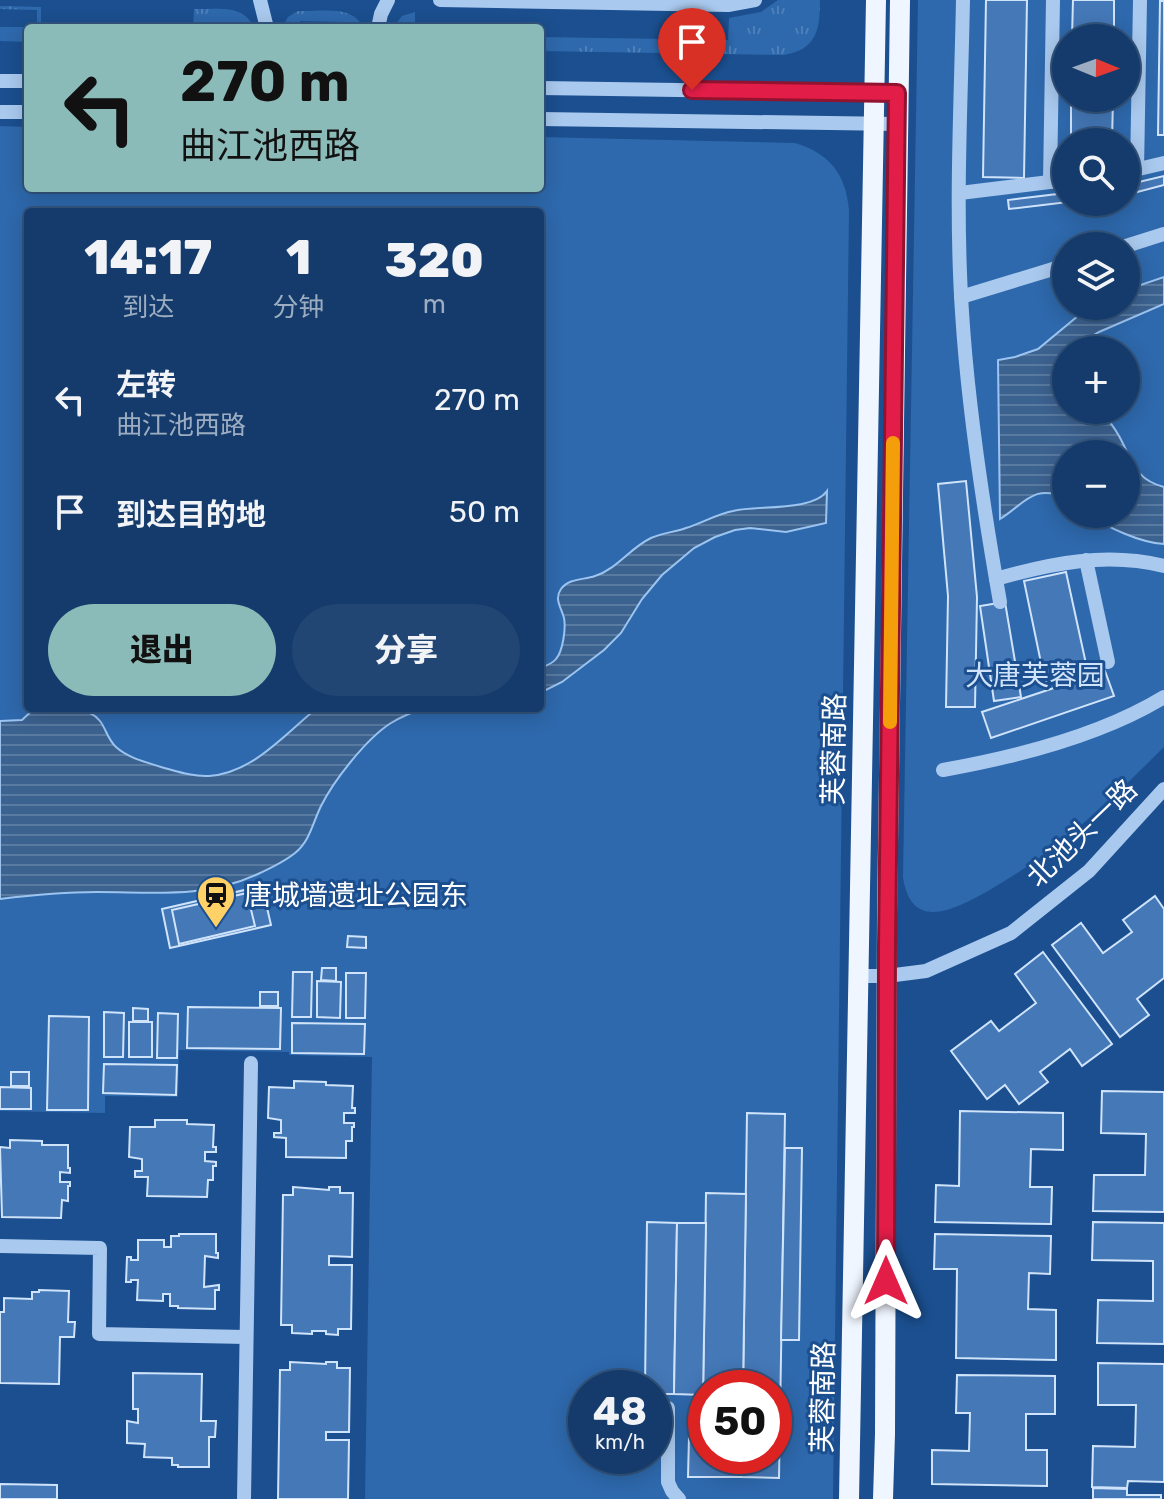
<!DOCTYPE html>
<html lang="zh">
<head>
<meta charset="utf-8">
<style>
  body { margin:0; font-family:Rubik,"Noto Sans SC",sans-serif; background:#214673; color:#f1f3f6; height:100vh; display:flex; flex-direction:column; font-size:30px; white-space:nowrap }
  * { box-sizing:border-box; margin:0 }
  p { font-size:26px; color:#9dadc1 }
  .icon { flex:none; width:44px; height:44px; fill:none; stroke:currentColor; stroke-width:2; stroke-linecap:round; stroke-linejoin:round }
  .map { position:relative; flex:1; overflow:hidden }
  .side { position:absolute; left:24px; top:208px; width:520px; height:504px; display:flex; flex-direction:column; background:#143b6b; border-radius:8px; box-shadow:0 4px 20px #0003,0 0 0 2px #33557e }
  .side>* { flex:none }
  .banner { position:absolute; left:24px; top:24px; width:520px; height:168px; border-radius:8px; box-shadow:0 4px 20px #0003,0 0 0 2px #33557e; background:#8bbbb9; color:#111; overflow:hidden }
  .needle { width:52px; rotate:91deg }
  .fabs { position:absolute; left:1052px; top:24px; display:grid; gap:16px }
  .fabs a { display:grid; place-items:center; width:88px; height:88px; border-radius:50%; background:#143b6b; box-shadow:0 4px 20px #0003,0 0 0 2px #33557e; font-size:40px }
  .speed { position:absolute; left:568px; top:1370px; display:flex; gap:16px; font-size:40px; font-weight:700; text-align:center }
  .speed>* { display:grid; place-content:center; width:104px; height:104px; border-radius:50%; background:#143b6b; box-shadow:0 4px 20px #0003,0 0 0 2px #33557e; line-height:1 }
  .speed small { font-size:20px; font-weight:400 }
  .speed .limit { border:12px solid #d22; background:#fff; color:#111 }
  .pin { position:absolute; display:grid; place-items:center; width:68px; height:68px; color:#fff; margin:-82px -34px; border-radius:50% 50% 50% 0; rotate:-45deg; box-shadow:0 0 8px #0007 }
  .pin .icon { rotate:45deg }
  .me { position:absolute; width:88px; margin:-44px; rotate:0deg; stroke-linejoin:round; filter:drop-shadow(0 0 6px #0008) }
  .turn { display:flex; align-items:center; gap:28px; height:168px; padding:0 24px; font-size:36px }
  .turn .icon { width:104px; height:104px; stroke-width:2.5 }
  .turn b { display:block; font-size:56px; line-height:68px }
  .eta { display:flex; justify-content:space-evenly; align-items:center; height:136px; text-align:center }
  .eta b { font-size:48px; font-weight:800; line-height:56px }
  .button { display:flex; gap:16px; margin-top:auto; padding:16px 24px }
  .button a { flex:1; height:92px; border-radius:48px; background:#8bbbb9; color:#111; font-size:32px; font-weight:800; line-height:92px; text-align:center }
  .button a+a { background:#214673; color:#f1f3f6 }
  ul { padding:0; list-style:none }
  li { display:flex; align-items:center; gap:24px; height:112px; padding:0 24px }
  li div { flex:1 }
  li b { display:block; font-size:30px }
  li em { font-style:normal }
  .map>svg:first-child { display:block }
  .grass { fill:url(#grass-tufts) }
  .green { fill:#2e69ad; fill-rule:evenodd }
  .water { fill:url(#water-rules); stroke:#9cc4f0; stroke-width:2 }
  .building { fill:#4478b7; stroke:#cfe3fa; stroke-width:2 }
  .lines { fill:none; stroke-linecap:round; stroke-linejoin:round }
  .minor { stroke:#a9c9ee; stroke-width:14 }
  .major { stroke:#f0f6ff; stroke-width:20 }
  .route-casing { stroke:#92132f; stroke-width:20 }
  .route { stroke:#e11d48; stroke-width:14 }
  .slow { stroke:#f59e0b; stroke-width:14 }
  .labels { text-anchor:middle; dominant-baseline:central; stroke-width:6; stroke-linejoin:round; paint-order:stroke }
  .park-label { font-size:28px; fill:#cfe3fa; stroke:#1b4f8f }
  .street-label { font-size:28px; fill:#fff; stroke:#1b4f8f }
  .poi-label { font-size:28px; fill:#fff; stroke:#1b4f8f; text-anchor:start }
</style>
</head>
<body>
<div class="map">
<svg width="1164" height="1499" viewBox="0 0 1164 1499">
  <defs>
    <pattern id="grass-tufts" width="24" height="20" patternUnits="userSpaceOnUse" patternTransform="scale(2)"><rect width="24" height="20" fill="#2e69ad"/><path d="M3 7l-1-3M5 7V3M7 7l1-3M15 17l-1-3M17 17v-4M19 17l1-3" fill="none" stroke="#4d80b9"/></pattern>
    <pattern id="water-rules" width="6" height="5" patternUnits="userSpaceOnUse" patternTransform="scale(2)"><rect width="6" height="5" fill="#3c6290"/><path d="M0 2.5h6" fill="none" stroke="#597aa1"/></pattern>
  </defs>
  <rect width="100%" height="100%" fill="#1b4f8f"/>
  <g class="grass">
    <path d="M778 0H820C820 31 816 50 783 55L540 51V37L728 40 729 18 761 12Z"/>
    <polygon points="0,6 41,7 41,27 76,28 28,28 28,42 0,41 0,27 37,27 37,10 0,9"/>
    <path d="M194 9C215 10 244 3 254 28H193Z"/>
    <path d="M298 11C319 12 354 4 363 28L346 26 345 22 300 21V26L282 28 288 17Z"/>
    <polygon points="415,12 415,28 393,28 402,16"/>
  </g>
  <g class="green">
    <path d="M918 0H1164V747C1108 803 1058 851 988 891 957 908 911 934 903 877ZM1066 38H1126V98H1066ZM1066 142H1126V202H1066ZM1066 246H1126V306H1066ZM1066 350H1126V410H1066ZM1066 454H1126V514H1066Z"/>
    <polygon points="301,22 345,23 345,27 353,28 292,28 292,26 300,26"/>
    <path d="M0 126 28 127V188H540V137L795 143C829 153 846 174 849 210L833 1499H365L372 1057 289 1055V1052L179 1050 178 1097 105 1096V1113L0 1111ZM28 212H540V708H28ZM586 1388H654V1456H586ZM706 1388H774V1456H706Z"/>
  </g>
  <g class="water">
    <path d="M1164 277V304L1099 332 1089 338 1079 350H1066V410H1100C1107 418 1114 427 1119 436 1133 461 1134 479 1164 487V544C1141 543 1106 527 1088 514H1126V454H1066V498C1034 483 1024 504 1000 519L998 360 1015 357 1038 349 1090 306H1126V290Z"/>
    <path d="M827 491 826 523 786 532 750 528 735 530 715 537 694 548 662 575 642 599 621 633 604 650 562 682 540 693V668C546 666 552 664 556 659 563 651 566 628 564 618 561 607 554 599 561 589 569 578 584 580 595 576 617 569 630 548 651 538 662 533 675 532 686 528 702 523 717 514 733 511 756 505 812 512 827 491Z"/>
    <path d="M35 708C54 708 87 704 100 721 106 729 108 740 116 747 128 758 146 762 161 767 176 771 193 777 209 776 253 773 285 734 317 708H425C413 712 402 716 391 723 367 738 334 780 321 806 313 822 310 841 295 853 284 862 271 868 258 874 204 899 154 892 97 892 65 892 32 895 0 899V721L22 720Z"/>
  </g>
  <g class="building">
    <polygon points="986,0 1027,0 1024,178 983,177"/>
    <polygon points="1073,0 1114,0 1114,38 1072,38"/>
    <polygon points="1160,1 1164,1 1164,135 1158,135"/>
    <polygon points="1071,98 1113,98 1112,142 1071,142"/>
    <polygon points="1164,176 1164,185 1126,195 1126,185"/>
    <polygon points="1066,193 1066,202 1068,202 1009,209 1008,200"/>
    <polygon points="966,481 977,597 975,707 946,707 948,596 938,484"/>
    <polygon points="1066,572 1088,673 1045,682 1024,581"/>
    <polygon points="1005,602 1021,697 994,701 980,606"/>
    <polygon points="1105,671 1114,696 991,738 982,712"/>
    <polygon points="262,886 271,925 170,948 162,909"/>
    <polygon points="247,893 255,926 179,944 172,910"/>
    <polygon points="1155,896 1164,909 1164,978 1137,999 1149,1015 1120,1037 1052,945 1081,923 1103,953 1132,932 1123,920"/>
    <polygon points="348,936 366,937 366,948 347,947"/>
    <polygon points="1043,952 1112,1044 1082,1066 1070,1049 1040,1072 1048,1082 1019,1104 1005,1085 987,1099 951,1051 991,1021 999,1031 1036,1003 1015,974"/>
    <polygon points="322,968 336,968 336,981 321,980"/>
    <polygon points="293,972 312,972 311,1017 292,1017"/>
    <polygon points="346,973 366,973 365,1018 346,1018"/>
    <polygon points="317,981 341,982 340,1018 317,1017"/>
    <rect x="260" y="992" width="18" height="14"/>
    <polygon points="188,1007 281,1008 280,1049 187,1048"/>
    <polygon points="133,1008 148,1009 148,1021 133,1021"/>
    <polygon points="104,1012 124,1013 123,1057 104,1057"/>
    <polygon points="158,1013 178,1014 177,1058 157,1058"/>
    <polygon points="49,1016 89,1017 88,1110 47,1110"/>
    <rect x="129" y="1022" width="23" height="35"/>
    <polygon points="292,1023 365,1024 364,1054 292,1053"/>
    <polygon points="104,1064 177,1065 176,1095 103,1093"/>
    <rect x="11" y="1072" width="18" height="14"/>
    <polygon points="294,1081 326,1082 326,1085 353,1086 352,1108 355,1108 355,1113 344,1113 344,1123 354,1123 354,1127 352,1127 352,1141 346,1141 346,1158 286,1157 286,1138 274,1137 274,1133 281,1133 281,1120 268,1118 269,1087 294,1088"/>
    <polygon points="0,1087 31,1088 31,1109 0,1109"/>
    <polygon points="1102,1091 1164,1092 1164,1212 1093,1211 1094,1175 1145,1175 1146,1134 1101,1133"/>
    <polygon points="960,1111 1063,1113 1063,1150 1031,1149 1030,1187 1052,1187 1051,1224 935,1222 936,1185 959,1186"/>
    <polygon points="747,1113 785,1114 779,1478 741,1477 741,1456 774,1456 774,1388 743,1388"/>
    <polygon points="155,1120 187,1120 187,1124 214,1125 213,1147 216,1147 216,1152 205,1152 205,1161 216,1162 216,1166 213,1166 213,1180 208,1180 207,1197 147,1196 148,1177 135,1177 135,1171 142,1171 142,1159 129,1157 130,1127 155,1127"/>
    <polygon points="10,1140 42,1141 42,1145 68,1145 68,1168 70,1168 70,1173 60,1172 60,1182 70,1182 70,1186 68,1186 68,1201 62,1200 61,1218 2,1217 0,1147 10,1148"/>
    <polygon points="785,1148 802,1148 799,1340 781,1340"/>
    <polygon points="293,1187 329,1190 329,1187 340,1187 340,1193 353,1193 352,1257 329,1256 329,1265 352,1265 351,1329 338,1329 338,1335 326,1334 326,1331 312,1331 312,1334 292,1333 292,1325 281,1325 283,1195 293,1195"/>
    <polygon points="706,1193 746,1194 743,1388 706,1388 706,1395 703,1395"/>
    <polygon points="647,1222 677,1223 674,1394 654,1394 654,1388 645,1388"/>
    <polygon points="1093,1222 1164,1223 1164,1344 1097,1343 1098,1300 1153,1301 1153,1261 1092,1260"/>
    <polygon points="677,1223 706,1223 703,1395 674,1394"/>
    <polygon points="179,1234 216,1234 216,1253 218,1253 218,1258 205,1256 204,1287 219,1285 219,1290 215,1290 215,1309 178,1308 178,1306 170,1306 170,1294 163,1294 163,1301 137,1300 138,1280 131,1280 131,1282 126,1282 127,1257 131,1257 131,1260 138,1260 138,1240 164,1240 164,1247 171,1247 171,1236 179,1236"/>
    <polygon points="935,1234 1051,1236 1050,1274 1029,1273 1028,1309 1056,1310 1056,1360 956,1358 957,1269 934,1269"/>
    <polygon points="39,1290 69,1291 68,1322 75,1322 74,1337 60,1337 59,1384 0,1383 0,1312 4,1312 4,1298 32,1299 32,1292 39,1292"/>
    <polygon points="290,1362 326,1364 326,1362 337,1362 337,1368 350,1368 349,1432 326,1432 326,1440 349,1440 348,1499 278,1499 280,1370 290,1370"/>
    <polygon points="1098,1363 1164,1364 1164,1482 1128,1481 1127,1488 1092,1487 1093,1446 1135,1447 1136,1405 1098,1405"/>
    <polygon points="133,1373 202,1374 201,1421 216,1421 215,1437 209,1437 209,1467 178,1467 178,1465 172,1465 172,1458 144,1457 145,1444 127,1443 127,1421 138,1423 138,1409 133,1409"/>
    <polygon points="957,1375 1055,1376 1055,1414 1026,1414 1026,1450 1047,1450 1047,1486 932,1484 932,1450 969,1451 970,1413 956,1413"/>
    <polygon points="689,1437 706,1437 706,1456 741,1456 741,1477 688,1477"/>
    <polygon points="0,1484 57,1485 57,1499 0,1499"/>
    <polygon points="1093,1488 1127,1489 1127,1495 1161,1495 1161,1499 1093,1499"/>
  </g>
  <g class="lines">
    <g class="minor">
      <polyline points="260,0 267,28"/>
      <polyline points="440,0 728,5 755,0"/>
      <path d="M963 0C961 104 955 208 962 312 968 409 983 506 1000 602"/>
      <polyline points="378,28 381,14 388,0"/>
      <polyline points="0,81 28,81"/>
      <polyline points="540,88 897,93"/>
      <polyline points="0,112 28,112"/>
      <polyline points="540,119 897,124"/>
      <polyline points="1137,170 1140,0"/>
      <polyline points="1126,172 1164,163"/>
      <polyline points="1050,182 1053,0"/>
      <polyline points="960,193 1066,180"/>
      <polyline points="1126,246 1164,234"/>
      <polyline points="961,297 1066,265"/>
      <polyline points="1086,560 1108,662"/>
      <path d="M996 579C1052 563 1107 552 1164 566"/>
      <path d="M943 770C1016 757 1100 736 1164 697"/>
      <polyline points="858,976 887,976 926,971 1011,933 1089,871 1164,789"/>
      <polyline points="0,1246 100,1248 99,1334 246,1337"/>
      <polyline points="654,1408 668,1408 668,1482 672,1491 679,1499"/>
      <polyline points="244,1499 251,1063"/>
    </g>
    <g class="major">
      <polyline points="849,1499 876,0"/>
      <polyline points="883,1499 885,1434 887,916 900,0"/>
    </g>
  </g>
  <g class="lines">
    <g class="route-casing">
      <polyline id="route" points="692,90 897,93 887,946 886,1281"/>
    </g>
    <use href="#route" class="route"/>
    <polyline class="slow" points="890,722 893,443"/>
  </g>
  <defs>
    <g id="station-pin" transform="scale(2)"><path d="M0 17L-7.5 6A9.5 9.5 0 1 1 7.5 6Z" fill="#ffd166" stroke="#1b4f8f"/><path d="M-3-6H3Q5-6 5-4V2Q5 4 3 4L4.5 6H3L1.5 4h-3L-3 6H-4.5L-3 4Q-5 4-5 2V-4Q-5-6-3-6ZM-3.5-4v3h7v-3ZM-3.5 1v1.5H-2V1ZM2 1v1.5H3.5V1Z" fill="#111"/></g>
  </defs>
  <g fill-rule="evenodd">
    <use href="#station-pin" x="216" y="895"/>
  </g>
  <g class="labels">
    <g class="park-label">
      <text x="1035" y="675">大唐芙蓉园</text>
    </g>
    <g class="street-label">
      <text transform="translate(834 749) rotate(-89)">芙蓉南路</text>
      <text transform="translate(1082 833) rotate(-44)">北池头一路</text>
      <text transform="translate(823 1397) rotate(-89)">芙蓉南路</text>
    </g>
    <g class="poi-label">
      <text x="244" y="895">唐城墙遗址公园东</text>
    </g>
  </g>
</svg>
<div class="fabs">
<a><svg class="needle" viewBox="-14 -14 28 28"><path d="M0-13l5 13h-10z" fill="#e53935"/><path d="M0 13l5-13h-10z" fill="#9dadc1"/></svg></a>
<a><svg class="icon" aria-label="search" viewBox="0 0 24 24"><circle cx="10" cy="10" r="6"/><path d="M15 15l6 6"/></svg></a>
<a><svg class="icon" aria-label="layers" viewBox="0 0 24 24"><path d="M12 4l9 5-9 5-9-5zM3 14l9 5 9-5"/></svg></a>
<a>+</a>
<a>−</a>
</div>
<div class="speed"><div>48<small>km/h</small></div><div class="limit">50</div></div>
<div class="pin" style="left:692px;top:90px;background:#d93025"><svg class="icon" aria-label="arrive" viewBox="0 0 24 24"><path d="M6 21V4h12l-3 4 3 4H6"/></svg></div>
<svg class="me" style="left:886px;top:1281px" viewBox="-20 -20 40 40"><path d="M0-17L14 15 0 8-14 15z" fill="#e11d48" stroke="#fff" stroke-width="4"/></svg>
<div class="banner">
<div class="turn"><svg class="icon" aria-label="left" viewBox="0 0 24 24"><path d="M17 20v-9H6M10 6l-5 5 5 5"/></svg><div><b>270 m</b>曲江池西路</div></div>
</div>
<section class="side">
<div class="eta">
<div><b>14:17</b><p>到达</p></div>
<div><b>1</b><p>分钟</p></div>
<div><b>320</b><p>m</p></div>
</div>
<ul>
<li><svg class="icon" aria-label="left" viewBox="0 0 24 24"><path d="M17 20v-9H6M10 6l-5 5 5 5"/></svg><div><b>左转</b><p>曲江池西路</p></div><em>270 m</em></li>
<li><svg class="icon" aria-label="arrive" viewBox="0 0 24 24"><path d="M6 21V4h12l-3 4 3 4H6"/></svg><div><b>到达目的地</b></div><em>50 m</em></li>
</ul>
<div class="button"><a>退出</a><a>分享</a></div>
</section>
</div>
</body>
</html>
